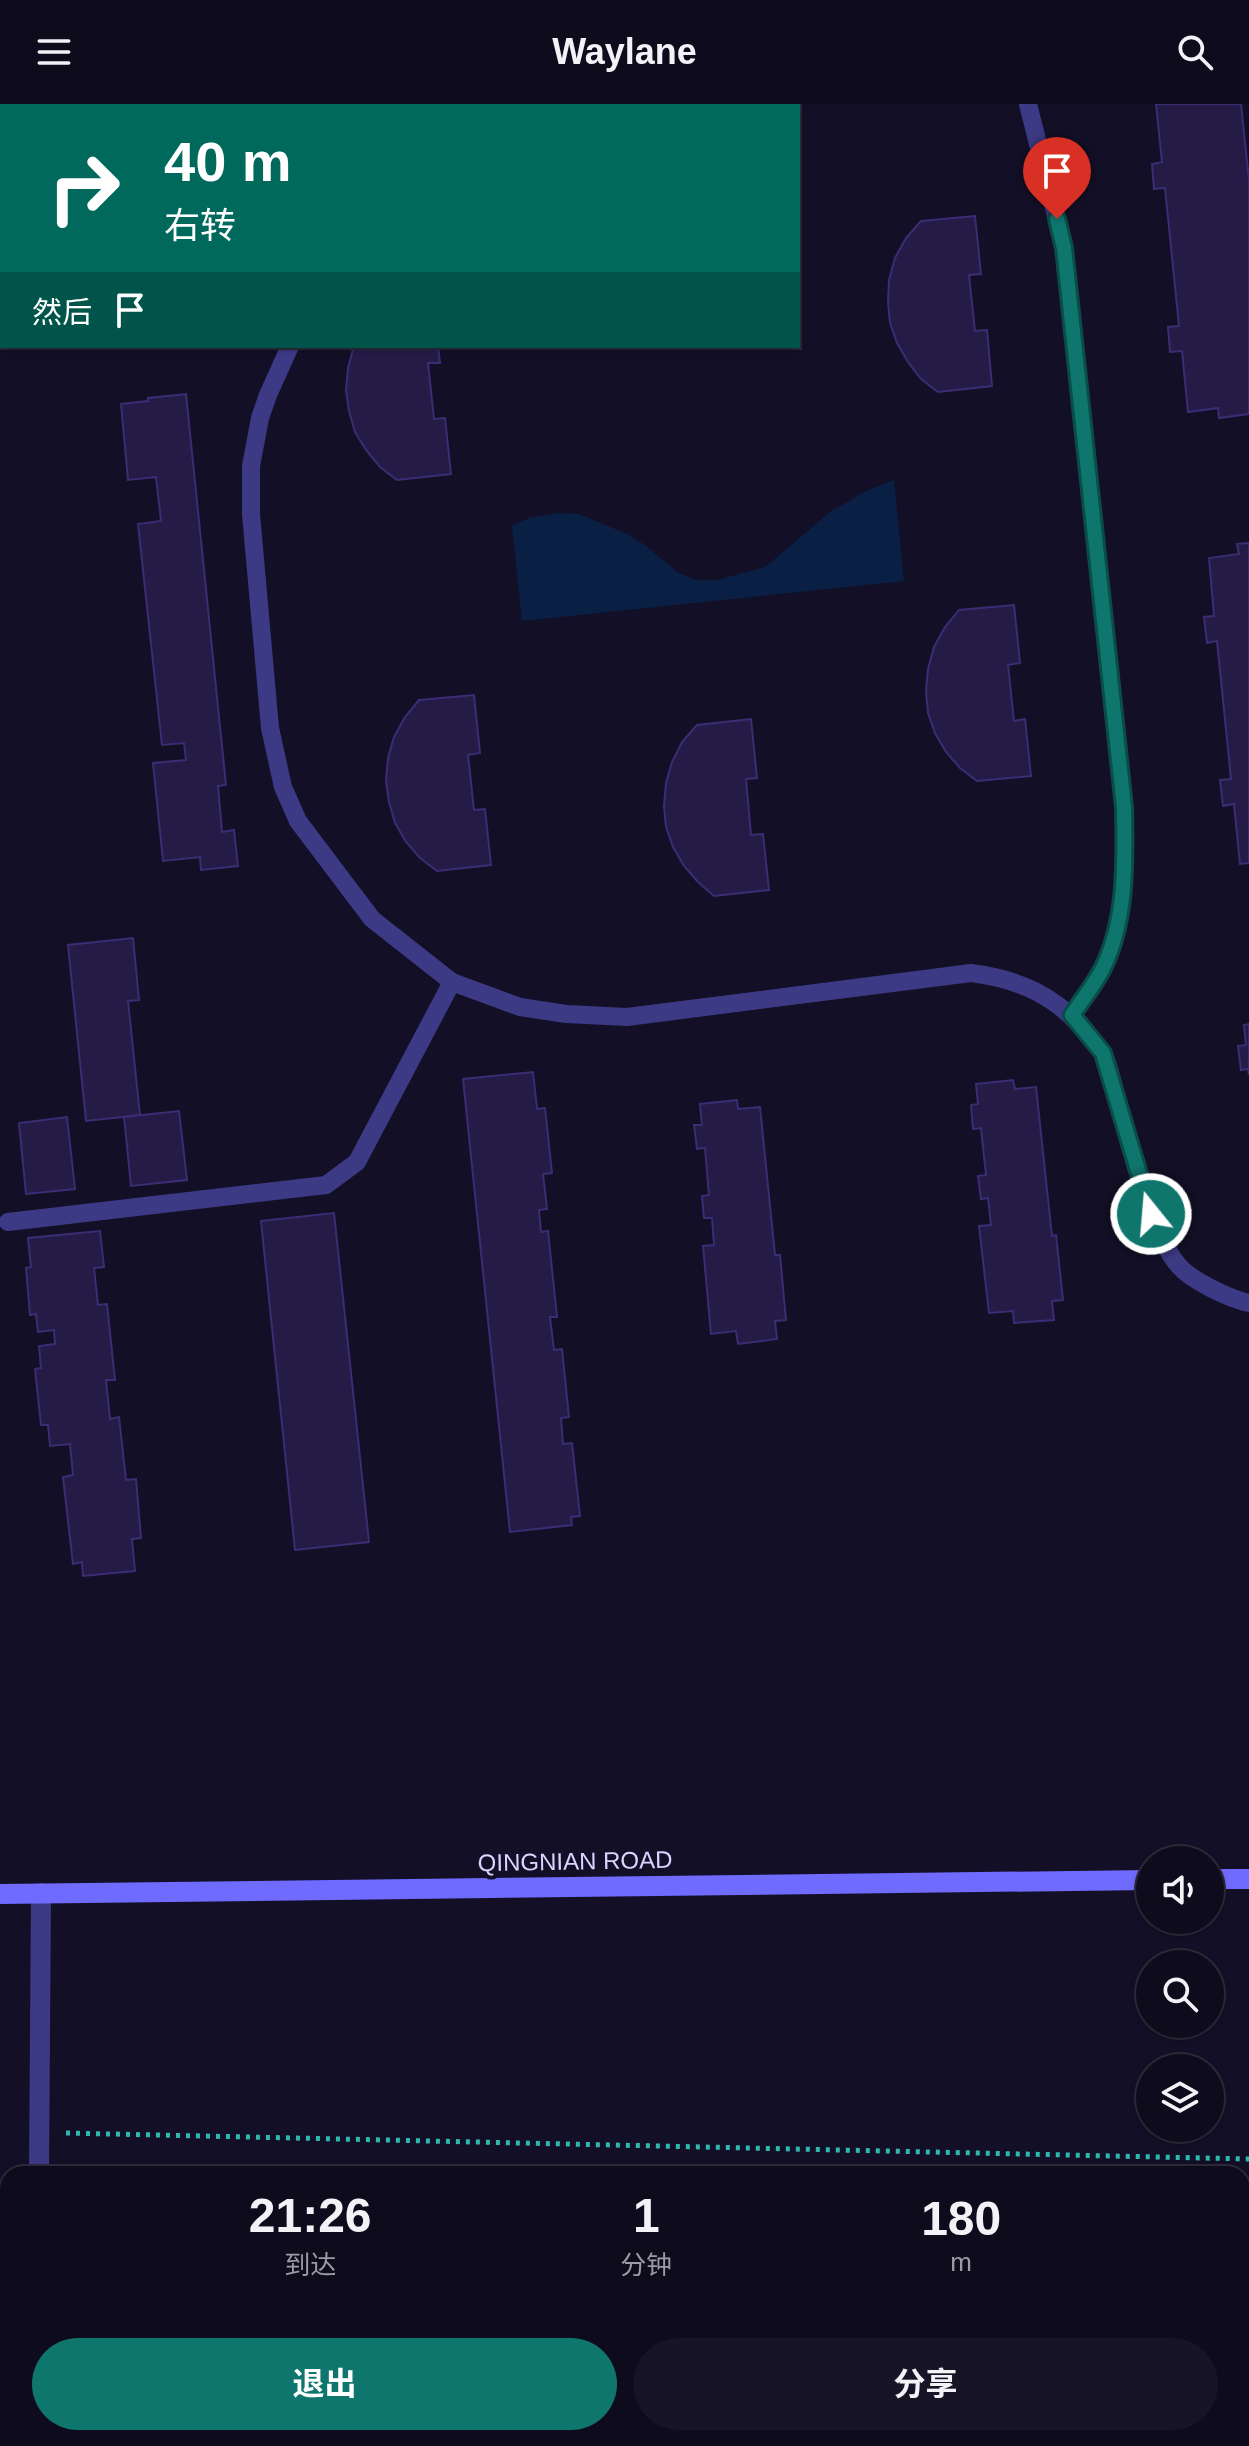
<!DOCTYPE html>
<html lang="zh">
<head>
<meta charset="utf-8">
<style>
  body { margin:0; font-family:Helvetica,"Noto Sans SC",sans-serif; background:#171425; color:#f1f3f6; height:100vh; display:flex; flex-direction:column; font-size:30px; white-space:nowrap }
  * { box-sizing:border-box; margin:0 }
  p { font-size:26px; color:#9b9ba3 }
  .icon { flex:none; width:44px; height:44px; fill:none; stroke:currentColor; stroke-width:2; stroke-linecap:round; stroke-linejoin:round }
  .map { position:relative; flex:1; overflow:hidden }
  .sheet { position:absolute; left:0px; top:2062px; width:1250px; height:280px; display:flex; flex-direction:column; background:#0e0b1c; border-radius:24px 24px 0 0; box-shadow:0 2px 6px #0004,0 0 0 2px #2e2b3b }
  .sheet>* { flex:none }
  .guide { position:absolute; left:0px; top:0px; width:800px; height:244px; box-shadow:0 2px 6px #0004,0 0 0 2px #2e2b3b; background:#00695c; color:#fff; overflow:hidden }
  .controls { position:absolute; left:1136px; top:1742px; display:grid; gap:16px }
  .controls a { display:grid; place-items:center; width:88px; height:88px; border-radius:50%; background:#0e0b1c; box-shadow:0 2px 6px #0004,0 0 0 2px #2e2b3b; font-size:40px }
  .pin { position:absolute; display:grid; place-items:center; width:68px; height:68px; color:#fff; margin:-82px -34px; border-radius:50% 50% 50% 0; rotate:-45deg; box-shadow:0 0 8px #0007 }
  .pin .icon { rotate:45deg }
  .me { position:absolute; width:88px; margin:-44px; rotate:343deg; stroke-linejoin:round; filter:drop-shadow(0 0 6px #0008) }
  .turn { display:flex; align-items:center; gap:28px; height:168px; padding:0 32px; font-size:36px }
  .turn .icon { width:104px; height:104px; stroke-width:2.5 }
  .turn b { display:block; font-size:56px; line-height:68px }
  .then { display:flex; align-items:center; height:76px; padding:0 32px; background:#0003; gap:16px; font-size:30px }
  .eta { display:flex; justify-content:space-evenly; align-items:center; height:136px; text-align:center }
  .eta b { font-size:48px; font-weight:700; line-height:56px }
  .button { display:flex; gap:16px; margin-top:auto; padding:16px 32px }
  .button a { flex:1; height:92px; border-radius:48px; background:#0f766e; color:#fff; font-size:32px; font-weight:700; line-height:92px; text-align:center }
  .button a+a { background:#171425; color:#f1f3f6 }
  header { display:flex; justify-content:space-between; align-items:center; height:104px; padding:0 32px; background:#0e0b1c; font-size:36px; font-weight:700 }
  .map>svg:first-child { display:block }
  .water { fill:#0a1f44 }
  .building { fill:#241b47; stroke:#3b2d73; stroke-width:2 }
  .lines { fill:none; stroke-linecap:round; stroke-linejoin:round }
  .path { stroke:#2fb8b0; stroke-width:5; stroke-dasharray:4 6; stroke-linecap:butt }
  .lane { stroke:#3d3a85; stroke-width:18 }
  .street { stroke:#3d3a85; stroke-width:20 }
  .secondary { stroke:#6f6bff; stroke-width:20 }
  .route-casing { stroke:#0a4d48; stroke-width:20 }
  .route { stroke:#0f766e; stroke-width:14 }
  .labels { text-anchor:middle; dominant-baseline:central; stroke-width:8; stroke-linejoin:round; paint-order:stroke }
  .street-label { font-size:24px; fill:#d9d4ff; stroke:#130f26 }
</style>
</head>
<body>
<header><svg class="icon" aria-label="menu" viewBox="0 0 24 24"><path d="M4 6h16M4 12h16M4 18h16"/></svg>Waylane<svg class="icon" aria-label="search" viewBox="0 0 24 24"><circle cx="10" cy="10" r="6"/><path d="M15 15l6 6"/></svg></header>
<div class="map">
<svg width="1249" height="2342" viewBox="0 0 1249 2342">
  <rect width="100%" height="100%" fill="#130f26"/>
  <polygon class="water" points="894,376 904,477 522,517 512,422 529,414 559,409 579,410 627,430 645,441 677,468 696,476 717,476 765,463 830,408 866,387"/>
  <g class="building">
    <rect x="167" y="0" width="72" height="2"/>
    <polygon points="1156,0 1241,0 1249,76 1249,310 1219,314 1218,304 1188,308 1182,247 1170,248 1168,223 1179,222 1165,84 1154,85 1152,60 1162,58"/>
    <polygon points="975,112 981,170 969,171 975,227 987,226 992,282 938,288 921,275 908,258 897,239 890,219 888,198 889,176 895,154 906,134 921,117"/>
    <polygon points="354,242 438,242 440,259 428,259 434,315 445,314 451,370 397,376 380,363 366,346 355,328 349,307 346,286 348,264"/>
    <polygon points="186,290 226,681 218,682 222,728 234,726 238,762 201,766 200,753 163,757 153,659 186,656 184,639 162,641 138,420 161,417 156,373 128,376 121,300 148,297 148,294"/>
    <polygon points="1249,439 1249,759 1240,760 1234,700 1223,702 1220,676 1231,675 1217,537 1207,539 1204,513 1214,512 1209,454 1239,450 1237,440"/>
    <polygon points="1014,501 1020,559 1008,561 1014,617 1025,615 1031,672 977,677 960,664 946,648 935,629 928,609 926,587 928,565 934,543 945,523 959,506"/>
    <polygon points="474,591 480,649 468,651 474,706 485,705 491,761 437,767 420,754 406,738 395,719 389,698 386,677 388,654 394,633 405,613 419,596"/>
    <polygon points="751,615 757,674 746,675 751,731 763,730 769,786 714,792 698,778 684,762 673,743 666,723 664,702 666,679 672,658 682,638 697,621"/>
    <polygon points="133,834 139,896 128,897 140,1011 86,1017 68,841"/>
    <polygon points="1249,920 1249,971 1248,965 1241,966 1238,942 1246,941 1244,921"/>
    <polygon points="533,968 537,1005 545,1004 552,1069 543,1070 547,1105 539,1106 541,1128 548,1127 557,1213 550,1213 554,1246 562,1245 569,1313 561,1314 563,1340 572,1339 580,1412 571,1413 572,1421 510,1428 463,975"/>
    <polygon points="1013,976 1015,985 1036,983 1052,1132 1056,1131 1063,1196 1052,1197 1054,1216 1014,1219 1013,1207 989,1209 979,1122 991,1121 988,1094 981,1095 978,1072 986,1071 981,1024 973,1025 971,1001 978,1000 976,980"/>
    <polygon points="737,996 738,1005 760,1003 775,1151 780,1151 786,1216 775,1217 777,1235 738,1240 736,1227 711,1230 703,1142 714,1141 712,1114 704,1114 702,1092 709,1091 705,1044 697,1045 694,1021 702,1021 700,1000"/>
    <polygon points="179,1007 187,1076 131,1082 124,1013"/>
    <polygon points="67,1013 75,1085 26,1090 19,1019"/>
    <polygon points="334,1109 369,1438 295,1446 261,1117"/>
    <polygon points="100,1127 104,1163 94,1164 98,1201 107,1200 115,1276 106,1276 110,1315 119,1313 126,1376 136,1375 141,1434 132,1435 135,1467 83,1472 82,1458 73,1460 63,1373 73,1371 70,1340 50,1342 48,1321 41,1321 35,1265 41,1264 39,1242 55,1240 54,1226 38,1228 36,1210 30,1211 26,1164 31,1163 28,1134"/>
  </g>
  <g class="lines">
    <polyline class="path" points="66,2029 1249,2055"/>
    <g class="lane">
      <path d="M1028 0 1064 144 1124 703C1125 756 1127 815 1103 864 1095 880 1082 896 1072 911"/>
      <polyline points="616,2 625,0"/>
      <path d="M290 242 268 291 260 314 251 362V410L270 624 283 683 298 717 372 815 452 878 520 903 566 910 627 913 971 869C1019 875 1057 892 1087 930 1092 936 1099 942 1103 949 1110 962 1113 981 1117 996 1131 1041 1149 1128 1179 1162 1192 1177 1230 1195 1249 1199"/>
      <polyline points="8,1118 326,1081 357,1058 452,878"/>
    </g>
    <g class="street">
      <polyline points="39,2070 41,1789"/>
      <polyline points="0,2312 8,2312"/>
      <polyline points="1026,2334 1249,2340"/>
      <polyline points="36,2342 36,2334"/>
    </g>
    <g class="secondary">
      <polyline points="1210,1775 1249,1775"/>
      <polyline points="0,1790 1150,1776"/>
    </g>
  </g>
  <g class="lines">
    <g class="route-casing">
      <path id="route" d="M1057 115 1064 144 1124 703C1125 756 1127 815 1103 864 1095 880 1082 896 1072 911L1103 949 1151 1110"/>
    </g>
    <use href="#route" class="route"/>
  </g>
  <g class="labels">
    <g class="street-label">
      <text transform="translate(575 1757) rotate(-1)">QINGNIAN ROAD</text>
    </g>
  </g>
</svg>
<div class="controls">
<a><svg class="icon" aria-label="sound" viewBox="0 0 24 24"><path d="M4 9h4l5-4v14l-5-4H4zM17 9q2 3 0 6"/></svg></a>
<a><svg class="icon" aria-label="search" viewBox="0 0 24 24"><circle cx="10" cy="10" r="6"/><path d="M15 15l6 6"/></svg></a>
<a><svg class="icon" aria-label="layers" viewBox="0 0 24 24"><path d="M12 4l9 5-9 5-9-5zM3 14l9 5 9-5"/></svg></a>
</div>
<div class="pin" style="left:1057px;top:115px;background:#d93025"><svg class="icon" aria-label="arrive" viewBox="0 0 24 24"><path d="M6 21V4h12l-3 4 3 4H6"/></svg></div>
<svg class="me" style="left:1151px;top:1110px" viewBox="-20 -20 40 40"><circle r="17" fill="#0f766e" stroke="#fff" stroke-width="3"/><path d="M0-11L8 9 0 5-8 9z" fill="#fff"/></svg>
<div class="guide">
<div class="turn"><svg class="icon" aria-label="right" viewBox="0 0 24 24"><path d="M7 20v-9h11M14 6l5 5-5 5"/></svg><div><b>40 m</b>右转</div></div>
<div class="then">然后<svg class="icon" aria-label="arrive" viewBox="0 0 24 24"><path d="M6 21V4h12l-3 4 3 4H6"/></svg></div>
</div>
<section class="sheet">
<div class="eta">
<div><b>21:26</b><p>到达</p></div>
<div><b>1</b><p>分钟</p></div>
<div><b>180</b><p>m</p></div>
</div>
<div class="button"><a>退出</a><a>分享</a></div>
</section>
</div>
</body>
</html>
